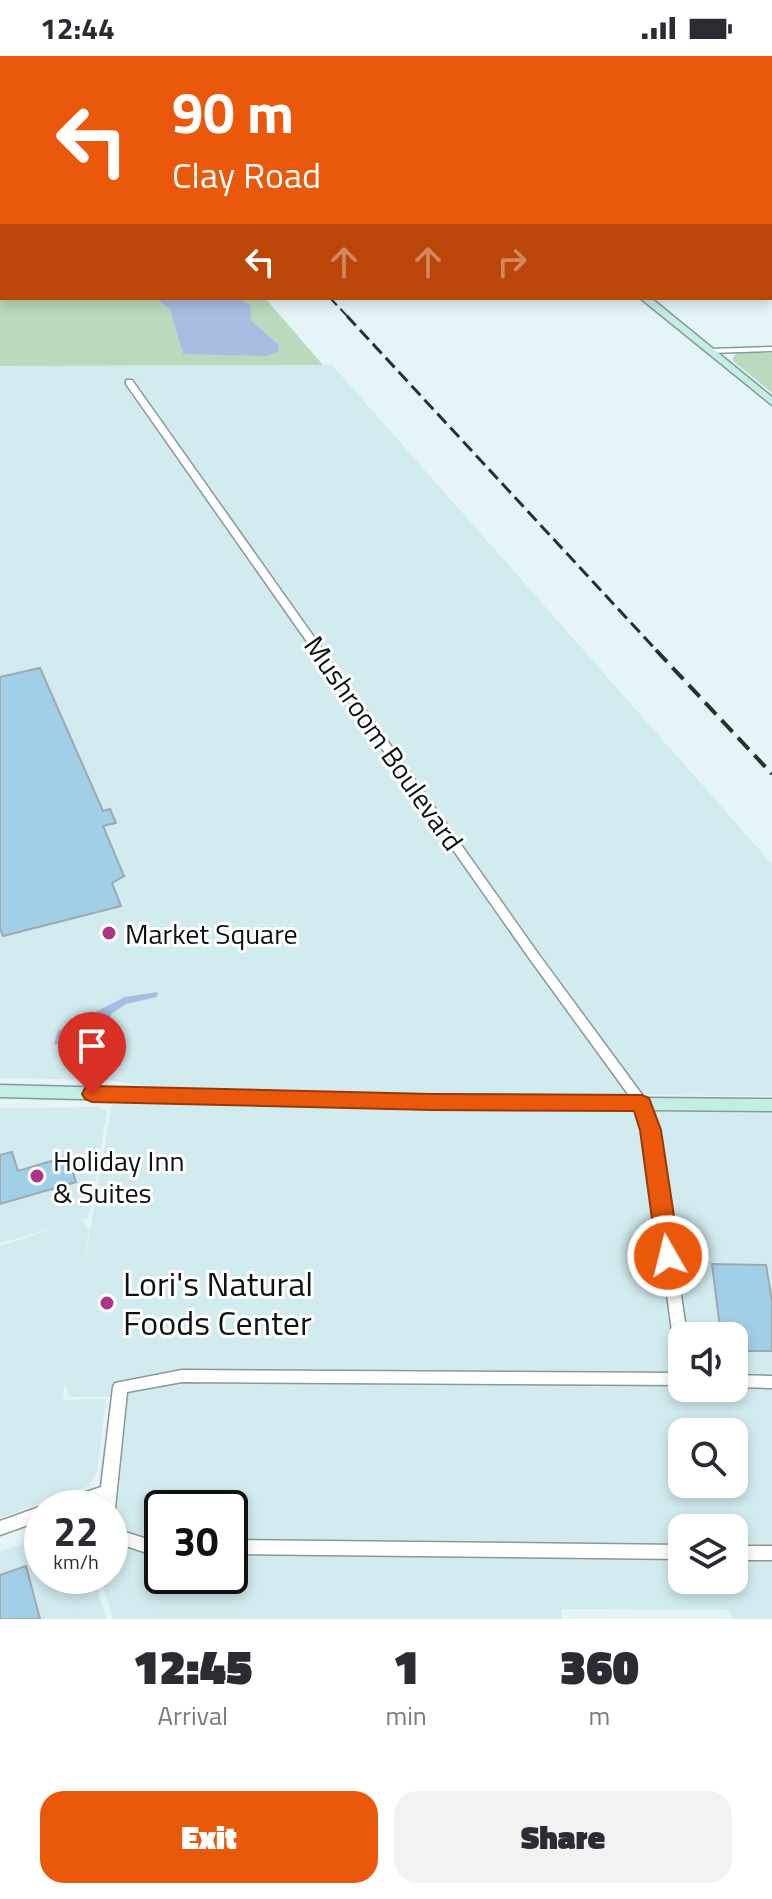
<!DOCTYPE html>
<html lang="en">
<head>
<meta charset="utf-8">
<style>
  body { margin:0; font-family:"Titillium Web",sans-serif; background:#f2f2f3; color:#2b2b33; height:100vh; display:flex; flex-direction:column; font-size:30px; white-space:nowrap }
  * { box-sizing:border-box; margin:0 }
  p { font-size:26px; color:#7c7c81 }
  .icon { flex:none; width:44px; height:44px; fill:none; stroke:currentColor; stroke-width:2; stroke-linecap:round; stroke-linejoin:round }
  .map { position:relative; height:1563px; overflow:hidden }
  .panel { display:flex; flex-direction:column; background:#fff; flex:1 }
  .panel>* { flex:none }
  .hud { position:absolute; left:0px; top:0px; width:772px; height:244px; box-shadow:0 4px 12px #0003; background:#ea580c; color:#fff; overflow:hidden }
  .buttons { position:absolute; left:668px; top:1266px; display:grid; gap:16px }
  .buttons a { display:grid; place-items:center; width:80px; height:80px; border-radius:16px; background:#fff; box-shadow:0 4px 12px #0003; font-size:40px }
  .speed { position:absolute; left:24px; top:1434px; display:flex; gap:16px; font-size:40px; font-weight:700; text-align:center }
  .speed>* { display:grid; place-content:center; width:104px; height:104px; border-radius:50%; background:#fff; box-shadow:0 4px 12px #0003; line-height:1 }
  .speed small { font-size:20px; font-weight:400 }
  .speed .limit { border:4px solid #111; border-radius:12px; background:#fff; color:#111 }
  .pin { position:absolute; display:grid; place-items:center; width:68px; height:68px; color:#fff; margin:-82px -34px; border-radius:50% 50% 50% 0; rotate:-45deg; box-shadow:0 0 8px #0007 }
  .pin .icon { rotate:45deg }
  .me { position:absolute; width:88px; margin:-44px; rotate:352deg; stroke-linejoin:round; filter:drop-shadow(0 0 6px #0008) }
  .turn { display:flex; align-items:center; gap:28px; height:168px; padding:0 40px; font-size:36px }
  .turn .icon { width:104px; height:104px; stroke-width:2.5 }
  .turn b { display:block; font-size:56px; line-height:68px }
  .lanes { display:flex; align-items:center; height:76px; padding:0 40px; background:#0003; justify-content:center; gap:40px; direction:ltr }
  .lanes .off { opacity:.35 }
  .eta { display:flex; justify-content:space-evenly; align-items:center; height:136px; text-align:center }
  .eta b { font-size:48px; font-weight:800; line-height:56px }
  .primary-button { display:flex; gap:16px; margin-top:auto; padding:16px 40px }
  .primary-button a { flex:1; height:92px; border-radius:24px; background:#ea580c; color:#fff; font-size:32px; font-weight:800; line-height:92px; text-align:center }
  .primary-button a+a { background:#f2f2f3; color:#2b2b33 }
  .status { display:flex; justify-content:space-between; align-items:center; height:56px; padding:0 40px; background:#fff; direction:ltr }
  .status svg { height:22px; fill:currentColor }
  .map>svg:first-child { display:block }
  .built { fill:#d2ebee; fill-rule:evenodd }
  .green { fill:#b9dabd }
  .water { fill:#a7bee3 }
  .building { fill:#a2cfe8; stroke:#9daab0; stroke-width:2 }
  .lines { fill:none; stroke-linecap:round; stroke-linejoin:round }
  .street-casing { stroke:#899899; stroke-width:3 }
  .secondary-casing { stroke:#899899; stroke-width:3 }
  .street { fill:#fff; fill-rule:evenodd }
  .secondary { fill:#c1eee5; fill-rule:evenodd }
  .rail-far2 { stroke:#292f30; stroke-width:2; stroke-dasharray:10 5; stroke-linecap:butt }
  .rail-far1 { stroke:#292f30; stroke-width:3; stroke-dasharray:13 6; stroke-linecap:butt }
  .rail { stroke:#292f30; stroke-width:4; stroke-dasharray:16 8; stroke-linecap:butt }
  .route { fill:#ea580c; stroke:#983908; stroke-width:2 }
  .poi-dot { fill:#af3487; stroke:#fff; stroke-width:3 }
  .labels { text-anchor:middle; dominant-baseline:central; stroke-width:6; stroke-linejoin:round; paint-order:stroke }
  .street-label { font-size:28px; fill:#0d1213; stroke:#fff }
  .poi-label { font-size:28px; fill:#0d1213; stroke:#fff; text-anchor:start }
  .near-poi-label { font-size:34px; fill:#0d1213; stroke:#fff; text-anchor:start }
</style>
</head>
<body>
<div class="status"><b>12:44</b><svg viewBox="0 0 49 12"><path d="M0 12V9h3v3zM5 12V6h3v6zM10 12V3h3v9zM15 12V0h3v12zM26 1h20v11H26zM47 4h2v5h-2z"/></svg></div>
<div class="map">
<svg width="772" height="1563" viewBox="0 0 772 1563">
  <rect width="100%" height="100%" fill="#e5f5f7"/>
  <g class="built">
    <polygon points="332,309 772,808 772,1040 304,1037 156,1031 109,1024 0,1022 0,310"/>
    <path d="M112 1048 772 1057V1563H732L729 1554 582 1553H562V1563H113L100 1520H110V1452H98L100 1416 111 1341H69L65 1325 63 1344 106 1343 97 1416 89 1430 0 1462V1190L59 1171 0 1187V1052L98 1051 107 1055 92 1148 87 1162 74 1166 82 1165 89 1172 84 1210ZM682 1280H734V1332H682ZM682 1376H734V1428H682ZM162 1452H230V1520H162ZM682 1472H734V1524H682Z"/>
    <polygon points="42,1481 42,1520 94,1520 106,1563 0,1563 0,1495"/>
  </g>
  <g class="green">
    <polygon points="0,212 2,242 156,242 170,254 183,298 277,296 279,289 251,264 236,243 265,242 323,309 0,310"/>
    <polygon points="738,297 772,297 772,337 733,305 733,301"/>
  </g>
  <g class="water">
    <polygon points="156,242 237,242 250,249 251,264 279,289 278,296 266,300 183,298 170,254"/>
    <polygon points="158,936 157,941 126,948 111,958 107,988 98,992 54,988 58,975 125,941"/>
  </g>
  <g class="building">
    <polygon points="40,612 103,755 110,753 116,767 103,770 124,820 112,827 121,850 3,880 0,872 0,621"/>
    <polygon points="12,1096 18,1115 68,1100 76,1126 0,1148 0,1099"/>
    <polygon points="712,1208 766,1209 772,1245 772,1295 734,1295 734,1280 721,1280"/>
    <polygon points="26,1510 40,1563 0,1563 0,1519"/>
  </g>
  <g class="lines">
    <g class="street-casing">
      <g id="street">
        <rect x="10" y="0" width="6" height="2"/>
        <rect x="0" y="29" width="2" height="4"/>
        <polygon points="0,77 2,78 2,84 0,83"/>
        <rect x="0" y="133" width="2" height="4"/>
        <polygon points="772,291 772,295 710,297 706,295 710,293"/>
        <polygon points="126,324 132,324 537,896 646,1044 657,1074 687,1280 682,1280 682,1304 677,1302 675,1298 645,1074 636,1049 529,902 126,328"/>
        <polygon points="182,1314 682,1317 682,1329 182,1326 127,1336 115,1452 112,1457 115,1458 122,1475 144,1482 162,1483 162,1497 144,1496 111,1485 110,1452 99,1452 100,1445 78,1452 50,1452 53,1447 101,1431 113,1331 115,1327"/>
        <polygon points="734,1319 772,1320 772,1332 734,1331"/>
        <polygon points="42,1450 47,1452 42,1452 42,1464 0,1479 0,1465"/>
        <polygon points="230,1484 682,1489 682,1503 230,1498"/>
        <rect x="734" y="1490" width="38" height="14"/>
      </g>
    </g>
    <g class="secondary-casing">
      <g id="secondary">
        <polygon points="347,0 355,0 357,2 349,2"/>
        <polygon points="640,242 651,242 772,341 772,349"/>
        <polygon points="0,1029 432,1040 772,1043 772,1055 432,1052 0,1041"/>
      </g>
    </g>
    <use href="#street" class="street"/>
    <use href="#secondary" class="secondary"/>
    <polyline class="rail-far2" points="330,242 349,262"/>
    <polyline class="rail-far1" points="347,260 658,596"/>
    <polyline class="rail" points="656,594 772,718"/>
  </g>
  <polygon class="route" points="92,1030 432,1038 642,1039 649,1042 661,1074 680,1200 676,1206 668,1209 660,1206 657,1200 640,1074 634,1055 432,1054 92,1046 85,1043 82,1038 85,1032"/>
  <g class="poi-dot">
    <circle cx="109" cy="877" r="8"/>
    <circle cx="37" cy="1120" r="8"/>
    <circle cx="107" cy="1247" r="8"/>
  </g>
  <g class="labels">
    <g class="street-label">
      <text transform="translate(384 687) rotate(55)">Mushroom Boulevard</text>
    </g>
    <g class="poi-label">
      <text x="125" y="877">Market Square</text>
      <text x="53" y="1104">Holiday Inn<tspan x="53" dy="32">&amp; Suites</tspan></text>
    </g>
    <g class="near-poi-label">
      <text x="123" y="1227">Lori's Natural<tspan x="123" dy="39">Foods Center</tspan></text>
    </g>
  </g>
</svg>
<div class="buttons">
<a><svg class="icon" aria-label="sound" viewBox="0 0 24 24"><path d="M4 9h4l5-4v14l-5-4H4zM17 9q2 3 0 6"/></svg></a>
<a><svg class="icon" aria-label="search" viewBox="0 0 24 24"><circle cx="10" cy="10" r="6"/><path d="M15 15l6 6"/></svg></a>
<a><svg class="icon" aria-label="layers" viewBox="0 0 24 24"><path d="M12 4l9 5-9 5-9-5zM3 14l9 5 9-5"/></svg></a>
</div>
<div class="speed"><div>22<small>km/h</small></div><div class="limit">30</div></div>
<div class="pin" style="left:92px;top:1038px;background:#d93025"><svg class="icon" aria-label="arrive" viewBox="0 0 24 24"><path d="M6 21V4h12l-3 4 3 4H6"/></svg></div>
<svg class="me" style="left:668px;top:1200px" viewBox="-20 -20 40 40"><circle r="17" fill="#ea580c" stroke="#fff" stroke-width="3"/><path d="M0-11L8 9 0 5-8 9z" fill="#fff"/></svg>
<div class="hud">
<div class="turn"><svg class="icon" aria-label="left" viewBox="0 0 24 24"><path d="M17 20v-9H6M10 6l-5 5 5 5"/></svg><div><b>90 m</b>Clay Road</div></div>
<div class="lanes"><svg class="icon" aria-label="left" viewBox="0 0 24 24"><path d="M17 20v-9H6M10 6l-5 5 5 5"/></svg><svg class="icon off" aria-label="ahead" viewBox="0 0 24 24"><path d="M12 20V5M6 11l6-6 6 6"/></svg><svg class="icon off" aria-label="ahead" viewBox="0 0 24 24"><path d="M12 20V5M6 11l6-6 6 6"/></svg><svg class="icon off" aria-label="right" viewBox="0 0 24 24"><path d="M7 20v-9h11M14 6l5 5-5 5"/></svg></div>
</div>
</div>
<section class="panel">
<div class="eta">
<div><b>12:45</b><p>Arrival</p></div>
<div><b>1</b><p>min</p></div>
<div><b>360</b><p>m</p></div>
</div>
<div class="primary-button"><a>Exit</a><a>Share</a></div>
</section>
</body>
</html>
